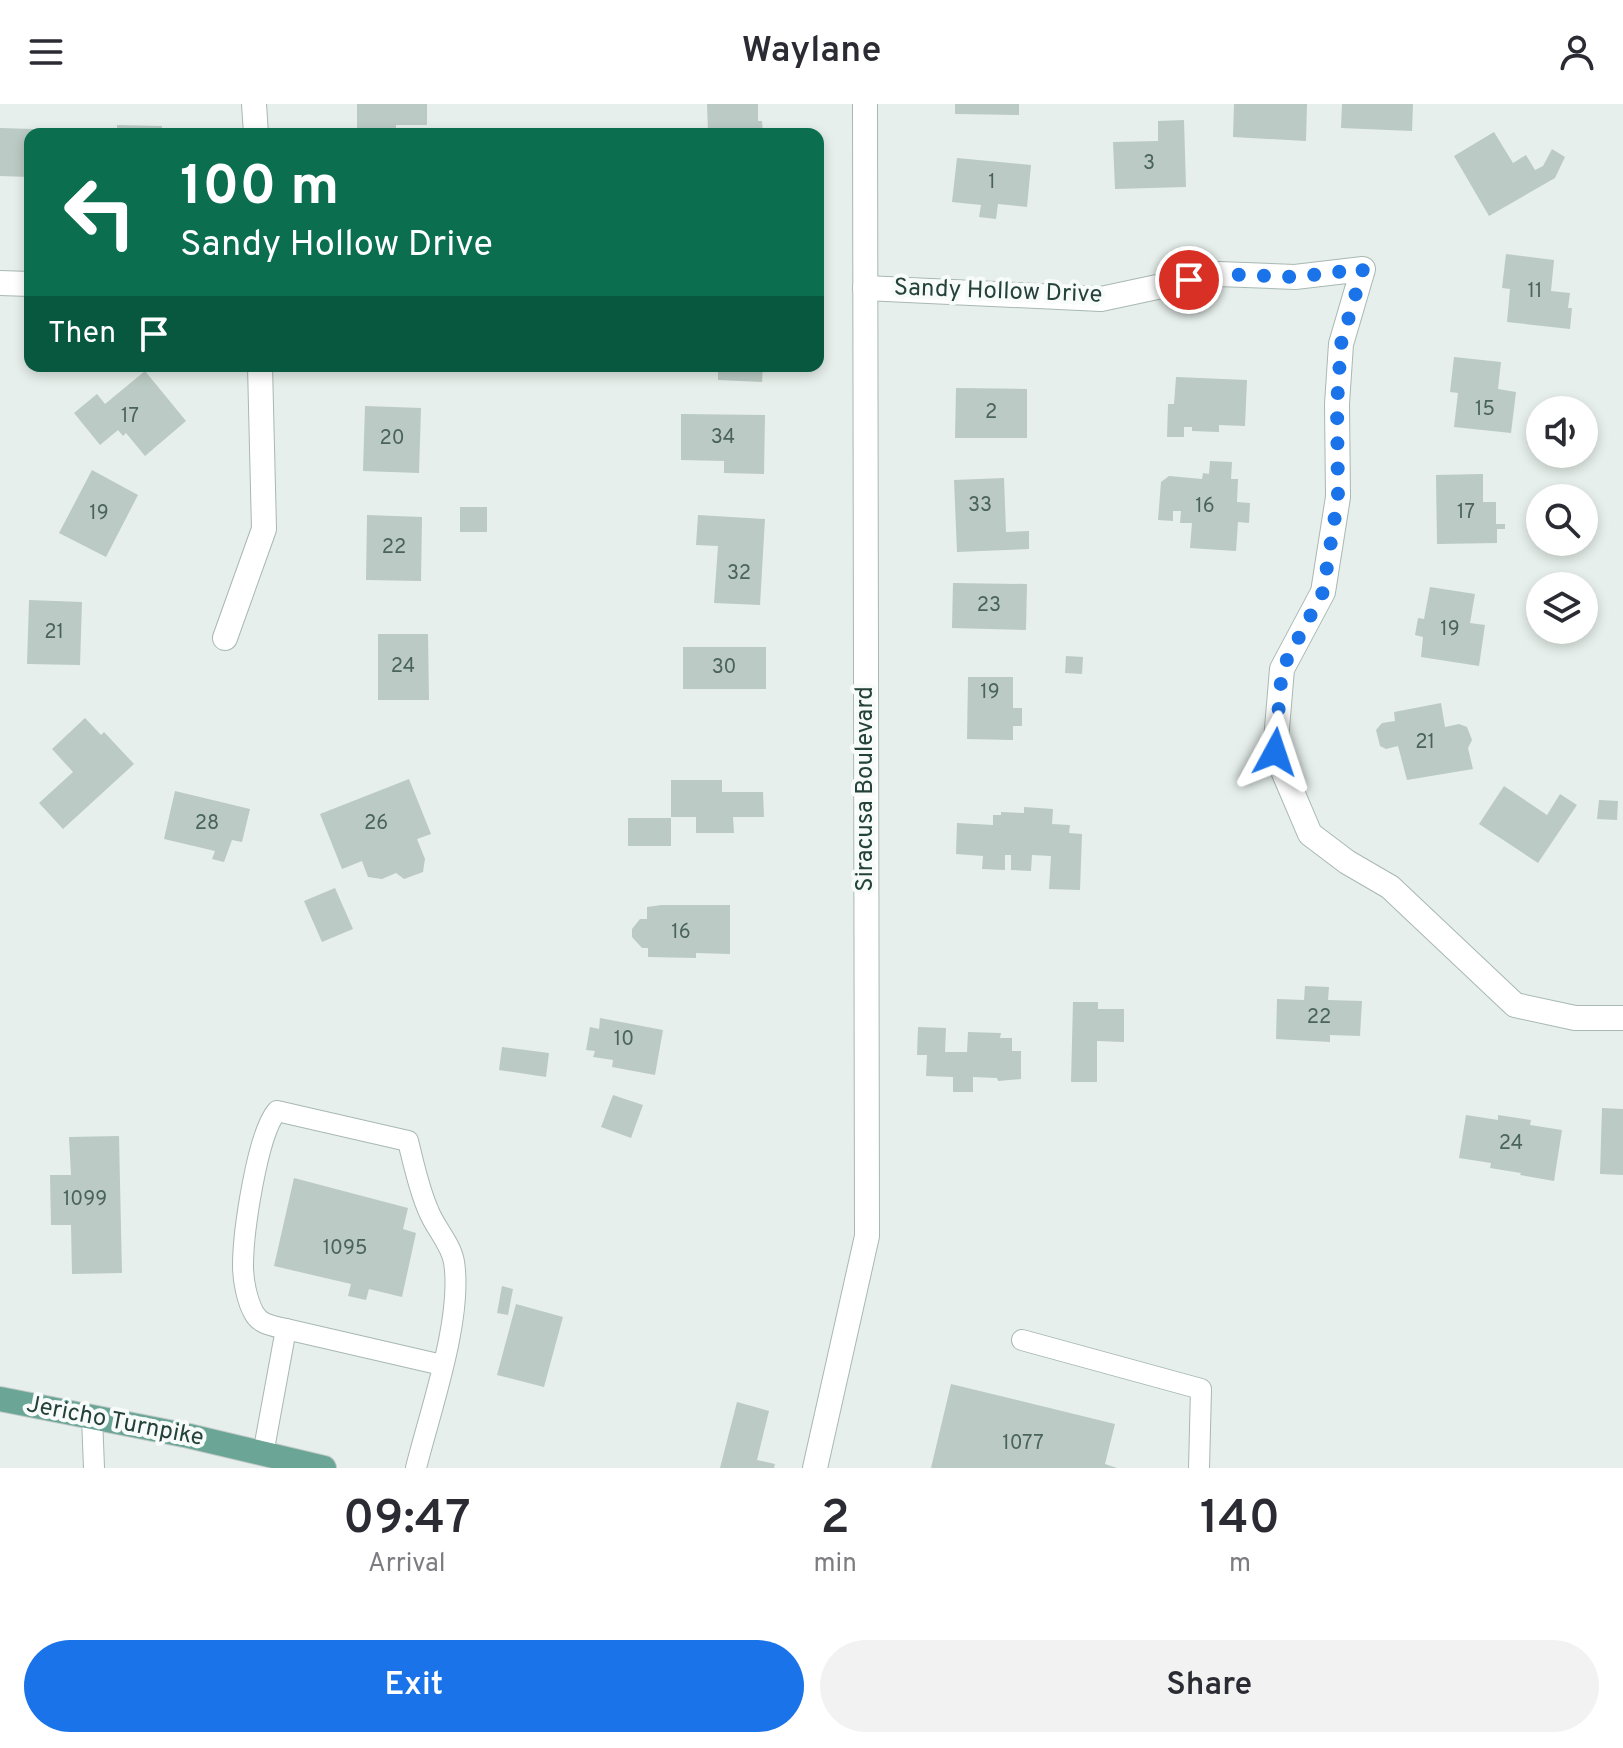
<!DOCTYPE html>
<html lang="en">
<head>
<meta charset="utf-8">
<style>
  body { margin:0; font-family:Overpass,sans-serif; background:#f2f2f3; color:#2b2b33; height:100vh; display:flex; flex-direction:column; font-size:30px; white-space:nowrap }
  * { box-sizing:border-box; margin:0 }
  p { font-size:26px; color:#7c7c81 }
  .icon { flex:none; width:44px; height:44px; fill:none; stroke:currentColor; stroke-width:2; stroke-linecap:round; stroke-linejoin:round }
  .map { position:relative; height:1364px; overflow:hidden }
  .drawer { display:flex; flex-direction:column; background:#fff; flex:1 }
  .drawer>* { flex:none }
  .banner { position:absolute; left:24px; top:24px; width:800px; height:244px; border-radius:16px; box-shadow:0 4px 12px #0003; background:#0b6e4f; color:#fff; overflow:hidden }
  .controls { position:absolute; left:1526px; top:292px; display:grid; gap:16px }
  .controls a { display:grid; place-items:center; width:72px; height:72px; border-radius:50%; background:#fff; box-shadow:0 4px 12px #0003; font-size:40px }
  .pin { position:absolute; display:grid; place-items:center; width:68px; height:68px; color:#fff; margin:-34px; border:4px solid #fff; border-radius:50%; box-shadow:0 2px 8px #0007 }
  .me { position:absolute; width:88px; margin:-44px; rotate:5deg; stroke-linejoin:round; filter:drop-shadow(0 0 6px #0008) }
  .turn { display:flex; align-items:center; gap:28px; height:168px; padding:0 24px; font-size:36px }
  .turn .icon { width:104px; height:104px; stroke-width:2.5 }
  .turn b { display:block; font-size:56px; line-height:68px }
  .then { display:flex; align-items:center; height:76px; padding:0 24px; background:#0003; gap:16px; font-size:30px }
  .eta { display:flex; justify-content:space-evenly; align-items:center; height:136px; text-align:center }
  .eta b { font-size:48px; font-weight:600; line-height:56px }
  .action { display:flex; gap:16px; margin-top:auto; padding:16px 24px }
  .action a { flex:1; height:92px; border-radius:48px; background:#1a73e8; color:#fff; font-size:32px; font-weight:600; line-height:92px; text-align:center }
  .action a+a { background:#f2f2f3; color:#2b2b33 }
  header { display:flex; justify-content:space-between; align-items:center; height:104px; padding:0 24px; background:#fff; font-size:36px; font-weight:600 }
  .map>svg:first-child { display:block }
  .building { fill:#bbcac4 }
  .lines { fill:none; stroke-linecap:round; stroke-linejoin:round }
  .lane-casing { stroke:#a8b8b2; stroke-width:22 }
  .street-casing { stroke:#a8b8b2; stroke-width:26 }
  .primary-casing { stroke:#c2cac8; stroke-width:26 }
  .lane { stroke:#fff; stroke-width:20 }
  .street { stroke:#fff; stroke-width:24 }
  .primary { stroke:#6aa596; stroke-width:24 }
  .route { stroke:#1a73e8; stroke-width:14; stroke-dasharray:0 25.2 }
  .labels { text-anchor:middle; dominant-baseline:central; stroke-width:8; stroke-linejoin:round; paint-order:stroke }
  .number-label { font-size:20px; fill:#4a645c }
  .street-label { font-size:24px; fill:#24423a; stroke:#f7fbf9 }
</style>
</head>
<body>
<header><svg class="icon" aria-label="menu" viewBox="0 0 24 24"><path d="M4 6h16M4 12h16M4 18h16"/></svg>Waylane<svg class="icon" aria-label="person" viewBox="0 0 24 24"><circle cx="12" cy="8" r="4"/><path d="M4 21q1-7 8-7t8 7"/></svg></header>
<div class="map">
<svg width="1623" height="1364" viewBox="0 0 1623 1364">
  <rect width="100%" height="100%" fill="#e6efeb"/>
  <g class="building">
    <polygon points="357,0 427,0 427,21 396,21 396,27 357,27"/>
    <polygon points="707,0 758,0 758,17 762,17 763,30 708,29"/>
    <polygon points="955,0 1019,0 1019,11 955,10"/>
    <polygon points="1234,0 1307,0 1306,37 1233,33"/>
    <polygon points="1342,0 1413,0 1412,27 1341,24"/>
    <polygon points="1184,16 1186,83 1115,85 1113,38 1158,37 1158,17"/>
    <polygon points="117,21 162,22 162,30 117,30"/>
    <polygon points="0,24 68,26 68,30 30,30 30,73 0,72"/>
    <polygon points="1494,28 1513,59 1526,51 1535,66 1543,62 1552,45 1565,53 1555,74 1489,112 1454,52"/>
    <polygon points="957,54 1031,61 1027,103 998,100 996,115 979,113 981,101 952,98"/>
    <polygon points="1506,150 1554,156 1551,187 1570,189 1568,204 1572,204 1570,225 1507,218 1510,185 1502,184"/>
    <polygon points="1454,253 1501,258 1498,285 1516,288 1511,329 1454,323 1458,289 1450,288"/>
    <polygon points="718,262 763,262 762,278 718,276"/>
    <polygon points="145,267 186,317 145,352 126,329 123,332 118,326 100,341 74,309 97,290 105,300"/>
    <polygon points="1176,273 1247,276 1245,322 1219,321 1219,328 1192,327 1192,323 1184,323 1184,333 1167,333 1168,300 1174,300"/>
    <polygon points="956,284 1027,285 1027,334 955,334"/>
    <polygon points="365,302 421,304 419,369 363,367"/>
    <polygon points="681,310 765,311 764,370 724,369 724,357 681,356"/>
    <polygon points="1210,357 1232,358 1231,375 1238,375 1237,398 1250,399 1249,419 1238,418 1236,447 1190,444 1192,419 1180,419 1181,407 1173,407 1173,417 1158,416 1161,378 1169,372 1202,375 1203,369 1209,370"/>
    <polygon points="92,366 138,391 106,453 59,429"/>
    <polygon points="1483,370 1483,398 1496,398 1496,420 1505,420 1505,425 1497,425 1497,439 1437,440 1436,371"/>
    <polygon points="1004,374 1006,428 1029,427 1029,445 957,448 954,376"/>
    <rect x="460" y="403" width="27" height="25"/>
    <polygon points="367,411 422,413 421,477 366,476"/>
    <polygon points="698,411 765,415 760,501 714,499 718,442 696,441"/>
    <polygon points="953,479 1027,480 1026,526 952,524"/>
    <polygon points="1430,483 1475,490 1470,519 1485,521 1479,562 1421,553 1423,533 1415,531 1418,514 1424,515"/>
    <polygon points="29,496 82,498 80,561 27,560"/>
    <polygon points="378,530 428,530 429,596 378,596"/>
    <rect x="683" y="543" width="83" height="42"/>
    <polygon points="1066,552 1083,553 1082,570 1065,569"/>
    <polygon points="968,573 1013,573 1013,604 1022,604 1022,622 1013,622 1013,636 967,635"/>
    <polygon points="1441,599 1445,623 1459,620 1467,623 1472,636 1468,644 1473,665 1407,676 1398,642 1386,645 1380,642 1376,626 1382,619 1395,617 1394,608"/>
    <polygon points="85,614 101,631 104,628 134,660 63,725 39,699 73,668 52,645"/>
    <polygon points="409,675 431,730 417,735 425,755 423,768 404,775 396,769 382,775 368,773 362,757 342,765 320,710"/>
    <polygon points="671,676 722,676 722,688 763,688 764,713 733,713 734,729 696,729 696,713 671,713"/>
    <polygon points="1504,682 1547,711 1560,690 1577,701 1538,759 1479,720"/>
    <polygon points="175,687 250,705 242,738 232,736 224,758 212,755 215,747 164,735"/>
    <polygon points="1599,696 1618,697 1617,716 1597,715"/>
    <polygon points="1024,703 1053,705 1052,720 1070,721 1069,729 1082,730 1080,786 1049,785 1051,752 1032,751 1031,767 1011,766 1011,751 1005,751 1005,766 982,765 983,752 956,750 957,719 993,721 993,711 1001,711 1001,708 1024,709"/>
    <rect x="628" y="714" width="43" height="28"/>
    <polygon points="335,784 353,825 322,838 304,797"/>
    <polygon points="662,801 730,801 730,850 696,849 696,854 648,853 648,844 642,844 632,833 632,825 640,815 647,815 647,803"/>
    <polygon points="1305,882 1329,883 1328,896 1362,897 1360,932 1330,931 1330,938 1276,935 1277,895 1304,896"/>
    <polygon points="1073,898 1098,898 1098,905 1124,905 1124,938 1097,937 1097,978 1071,978"/>
    <polygon points="600,914 663,926 655,971 612,963 613,956 593,953 595,947 586,946 590,923 599,925"/>
    <polygon points="918,923 946,924 945,948 967,948 968,928 1001,929 1000,934 1012,934 1012,947 1021,947 1021,975 998,977 997,974 973,973 973,988 953,988 953,973 926,972 927,951 917,951"/>
    <polygon points="502,943 549,949 546,973 499,966"/>
    <polygon points="613,991 643,1001 631,1034 601,1023"/>
    <polygon points="1602,1004 1623,1005 1623,1071 1600,1070"/>
    <polygon points="1466,1011 1498,1016 1498,1011 1531,1016 1530,1021 1562,1026 1554,1077 1520,1071 1521,1069 1490,1064 1491,1059 1459,1054"/>
    <polygon points="119,1032 122,1169 72,1170 71,1121 51,1121 50,1071 71,1071 69,1033"/>
    <polygon points="294,1074 408,1104 403,1125 416,1129 402,1193 369,1185 366,1196 348,1192 351,1180 274,1162"/>
    <polygon points="502,1182 513,1185 508,1211 497,1209"/>
    <polygon points="516,1200 563,1213 544,1283 497,1271"/>
    <polygon points="951,1280 1115,1320 1105,1360 1117,1364 931,1364"/>
    <polygon points="737,1298 769,1307 757,1356 775,1360 774,1364 720,1364"/>
  </g>
  <g class="lines">
    <g class="lane-casing">
      <g id="lane">
        <polyline points="286,1225 442,1261"/>
        <polyline points="1022,1236 1201,1285 1199,1364"/>
        <polyline points="92,1313 94,1364"/>
        <path d="M263 1350 286 1225C274 1222 260 1221 254 1209 247 1197 243 1176 243 1162 243 1129 257 1030 277 1007L408 1037C414 1061 419 1086 429 1108 436 1125 451 1140 454 1158 463 1215 430 1307 416 1364"/>
      </g>
    </g>
    <g class="street-casing">
      <g id="street">
        <polyline points="254,0 256,30"/>
        <polyline points="0,179 30,180"/>
        <polyline points="865,184 1101,195 1218,170 1295,173 1363,165 1341,240 1337,300 1338,393 1323,488 1282,565 1275,648 1310,730 1347,758 1390,783 1515,901 1575,914 1623,914"/>
        <polyline points="225,534 264,425 260,262"/>
        <polyline points="815,1364 867,1132 865,0"/>
      </g>
    </g>
    <g class="primary-casing">
      <polyline id="primary" points="0,1295 189,1332 324,1364"/>
    </g>
    <use href="#lane" class="lane"/>
    <use href="#street" class="street"/>
    <use href="#primary" class="primary"/>
  </g>
  <g class="lines">
    <polyline class="route" points="1189,176 1218,170 1295,173 1363,165 1341,240 1337,300 1338,393 1323,488 1282,565 1275,648"/>
  </g>
  <g class="labels">
    <g class="number-label">
      <text x="1149" y="60">3</text>
      <text x="992" y="79">1</text>
      <text x="1535" y="188">11</text>
      <text x="1485" y="306">15</text>
      <text x="991" y="309">2</text>
      <text x="130" y="313">17</text>
      <text x="723" y="334">34</text>
      <text x="392" y="335">20</text>
      <text x="980" y="402">33</text>
      <text x="1205" y="403">16</text>
      <text x="1466" y="409">17</text>
      <text x="99" y="410">19</text>
      <text x="394" y="444">22</text>
      <text x="739" y="470">32</text>
      <text x="989" y="502">23</text>
      <text x="1450" y="526">19</text>
      <text x="54" y="529">21</text>
      <text x="403" y="563">24</text>
      <text x="724" y="564">30</text>
      <text x="990" y="589">19</text>
      <text x="1425" y="639">21</text>
      <text x="207" y="720">28</text>
      <text x="376" y="720">26</text>
      <text x="681" y="829">16</text>
      <text x="1319" y="914">22</text>
      <text x="624" y="936">10</text>
      <text x="1511" y="1040">24</text>
      <text x="85" y="1096">1099</text>
      <text x="345" y="1145">1095</text>
      <text x="1023" y="1340">1077</text>
    </g>
    <g class="street-label">
      <text transform="translate(998 188) rotate(2)">Sandy Hollow Drive</text>
      <text transform="translate(866 685) rotate(-90)">Siracusa Boulevard</text>
      <text transform="translate(115 1318) rotate(11)">Jericho Turnpike</text>
    </g>
  </g>
</svg>
<div class="controls">
<a><svg class="icon" aria-label="sound" viewBox="0 0 24 24"><path d="M4 9h4l5-4v14l-5-4H4zM17 9q2 3 0 6"/></svg></a>
<a><svg class="icon" aria-label="search" viewBox="0 0 24 24"><circle cx="10" cy="10" r="6"/><path d="M15 15l6 6"/></svg></a>
<a><svg class="icon" aria-label="layers" viewBox="0 0 24 24"><path d="M12 4l9 5-9 5-9-5zM3 14l9 5 9-5"/></svg></a>
</div>
<div class="pin" style="left:1189px;top:176px;background:#d93025"><svg class="icon" aria-label="arrive" viewBox="0 0 24 24"><path d="M6 21V4h12l-3 4 3 4H6"/></svg></div>
<svg class="me" style="left:1275px;top:648px" viewBox="-20 -20 40 40"><path d="M0-17L14 15 0 8-14 15z" fill="#1a73e8" stroke="#fff" stroke-width="4"/></svg>
<div class="banner">
<div class="turn"><svg class="icon" aria-label="left" viewBox="0 0 24 24"><path d="M17 20v-9H6M10 6l-5 5 5 5"/></svg><div><b>100 m</b>Sandy Hollow Drive</div></div>
<div class="then">Then<svg class="icon" aria-label="arrive" viewBox="0 0 24 24"><path d="M6 21V4h12l-3 4 3 4H6"/></svg></div>
</div>
</div>
<section class="drawer">
<div class="eta">
<div><b>09:47</b><p>Arrival</p></div>
<div><b>2</b><p>min</p></div>
<div><b>140</b><p>m</p></div>
</div>
<div class="action"><a>Exit</a><a>Share</a></div>
</section>
</body>
</html>
